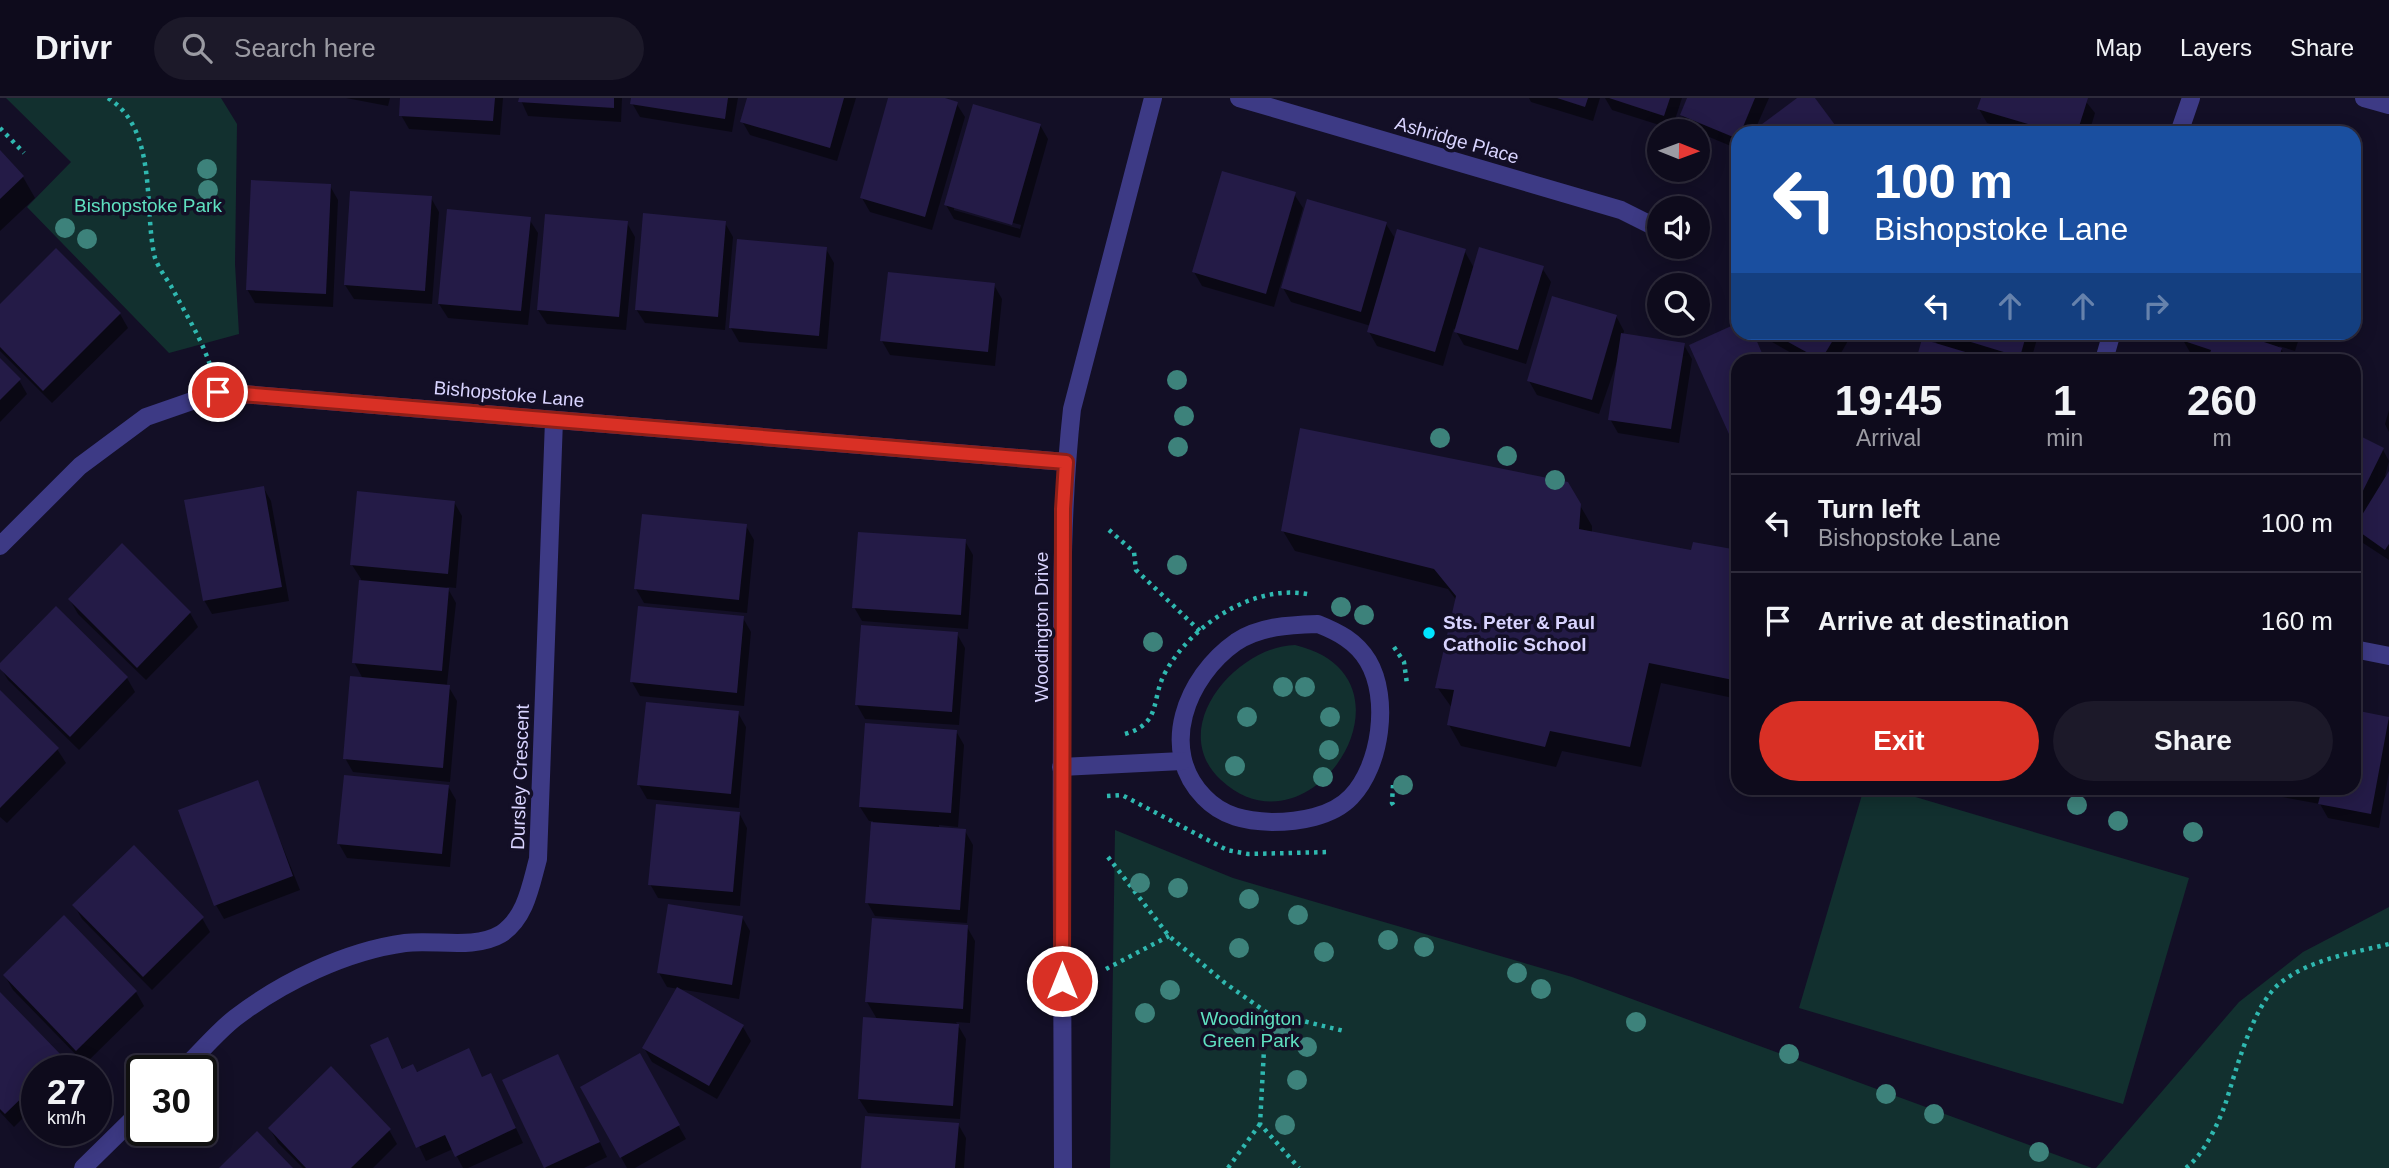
<!DOCTYPE html>
<html lang="en">
<head>
<meta charset="utf-8">
<style>
  body { margin:0; font-family:Helvetica,sans-serif; background:#1c1929; color:#f1f3f6; height:100vh; display:flex; flex-direction:column; font-size:26px; white-space:nowrap }
  * { box-sizing:border-box; margin:0 }
  p { font-size:23px; color:#9b9ba3 }
  .icon { flex:none; width:38px; height:38px; fill:none; stroke:currentColor; stroke-width:2; stroke-linecap:round; stroke-linejoin:round }
  .map { position:relative; flex:1; overflow:hidden }
  .drawer { position:absolute; left:1731px; top:256px; width:630px; height:441px; display:flex; flex-direction:column; background:#0e0b1c; border-radius:21px; box-shadow:0 4px 18px #0003,0 0 0 2px #2e2b3b }
  .drawer>* { flex:none }
  .banner { position:absolute; left:1731px; top:28px; width:630px; height:214px; border-radius:21px; box-shadow:0 4px 18px #0003,0 0 0 2px #2e2b3b; background:#1a4fa0; color:#fff; overflow:hidden }
  .needle { width:46px; rotate:91deg }
  .buttons { position:absolute; left:1647px; top:21px; display:grid; gap:14px }
  .buttons a { display:grid; place-items:center; width:63px; height:63px; border-radius:50%; background:#0e0b1c; box-shadow:0 4px 18px #0003,0 0 0 2px #2e2b3b; font-size:35px }
  .speed { position:absolute; left:21px; top:957px; display:flex; gap:14px; font-size:35px; font-weight:700; text-align:center }
  .speed>* { display:grid; place-content:center; width:91px; height:91px; border-radius:50%; background:#0e0b1c; box-shadow:0 4px 18px #0003,0 0 0 2px #2e2b3b; line-height:1 }
  .speed small { font-size:18px; font-weight:400 }
  .speed .limit { border:4px solid #111; border-radius:10px; background:#fff; color:#111 }
  .pin { position:absolute; display:grid; place-items:center; width:60px; height:60px; color:#fff; margin:-30px; border:4px solid #fff; border-radius:50%; box-shadow:0 2px 7px #0007 }
  .me { position:absolute; width:77px; margin:-38px; rotate:0deg; stroke-linejoin:round; filter:drop-shadow(0 0 5px #0008) }
  .turn { display:flex; align-items:center; gap:24px; height:147px; padding:0 28px; font-size:32px }
  .turn .icon { width:91px; height:91px; stroke-width:2.5 }
  .turn b { display:block; font-size:49px; line-height:60px }
  .lanes { display:flex; align-items:center; height:66px; padding:0 28px; background:#0003; justify-content:center; gap:35px; direction:ltr }
  .lanes .off { opacity:.35 }
  .eta { display:flex; justify-content:space-evenly; align-items:center; height:119px; text-align:center }
  .eta b { font-size:42px; font-weight:700; line-height:49px }
  .primary-button { display:flex; gap:14px; margin-top:auto; padding:14px 28px }
  .primary-button a { flex:1; height:80px; border-radius:42px; background:#d93025; color:#fff; font-size:28px; font-weight:700; line-height:80px; text-align:center }
  .primary-button a+a { background:#1c1929; color:#f1f3f6 }
  ul { padding:0; list-style:none }
  li { display:flex; align-items:center; gap:21px; height:98px; padding:0 28px; border-top:2px solid #2e2b3b }
  li div { flex:1 }
  li b { display:block; font-size:26px }
  li em { font-style:normal }
  header { display:flex; align-items:center; gap:42px; box-sizing:border-box; height:98px; padding:0 35px; background:#0e0b1c; border-bottom:2px solid #2e2b3b }
  header strong { font-size:33px }
  nav { display:flex; gap:38px; margin-inline-start:auto; font-size:24px }
  .search { width:490px; height:63px; background:#1c1929; display:flex; align-items:center; gap:18px; box-sizing:border-box; padding:0 24px; border-radius:38px; color:#9b9ba3; font-size:26px }
  .map>svg:first-child { display:block }
  .green { fill:#12302f }
  .shadow { fill:#0007; fill-rule:evenodd }
  .building { fill:#241b47 }
  .lines { fill:none; stroke-linecap:round; stroke-linejoin:round }
  .path { stroke:#2fb8b0; stroke-width:4.5; stroke-dasharray:3.5 5; stroke-linecap:butt }
  .minor { stroke:#3d3a85; stroke-width:18 }
  .tree { fill:#3d827b }
  .route-casing { stroke:#8d1f18; stroke-width:18 }
  .route { stroke:#d93025; stroke-width:12 }
  .poi-dot { fill:#00e5ff; stroke:#130f26; stroke-width:2.5 }
  .labels { text-anchor:middle; dominant-baseline:central; stroke-width:7; stroke-linejoin:round; paint-order:stroke }
  .street-label { font-size:19px; fill:#d9d4ff; stroke:#130f26 }
  .park-label { font-size:19px; fill:#5fe0c0; stroke:#130f26 }
  .poi-label { font-size:19px; font-weight:bold; fill:#d9d4ff; stroke:#130f26; text-anchor:start }
</style>
</head>
<body>
<header>
<strong>Drivr</strong>
<div class="search"><svg class="icon" aria-label="search" viewBox="0 0 24 24"><circle cx="10" cy="10" r="6"/><path d="M15 15l6 6"/></svg>Search here</div>
<nav><a>Map</a><a>Layers</a><a>Share</a></nav>
</header>
<div class="map">
<svg width="2389" height="1070" viewBox="0 0 2389 1070">
  <rect width="100%" height="100%" fill="#130f26"/>
  <g class="green">
    <polygon points="6,0 221,0 237,26 235,166 239,236 169,255 27,109 71,64"/>
    <path d="M1295 547C1430 579 1311 766 1221 682 1165 630 1237 548 1295 547Z"/>
    <polygon points="1864,690 1885,690 2189,780 2123,1006 1799,910"/>
    <polygon points="1115,732 1233,780 1572,879 2092,1070 1110,1070"/>
    <polygon points="2389,809 2389,1070 2096,1070 2239,904 2303,854"/>
  </g>
  <g class="shadow">
    <polygon points="346,0 390,0 388,8"/>
    <polygon points="402,0 503,0 500,37 409,31 401,17"/>
    <polygon points="520,0 622,0 621,24 528,18"/>
    <polygon points="633,0 738,0 732,34 640,19 632,5"/>
    <polygon points="749,0 856,0 837,63 750,37 742,23"/>
    <polygon points="890,0 939,0 956,5 965,19 932,132 870,114 862,100"/>
    <polygon points="1529,0 1600,0 1593,23 1531,4"/>
    <polygon points="1605,0 1682,0 1672,31 1612,12"/>
    <polygon points="1689,0 1769,0 1754,34 1800,0 1813,0 1839,35 1738,35 1738,51 1690,31 1682,17"/>
    <polygon points="1982,0 2083,0 2095,15 2089,35 2022,35 1987,25 1979,11"/>
    <path d="M1040 27 1048 41 1020 140 954 121 946 107ZM954 108 1021 127 1020 131 954 112Z"/>
    <polygon points="1995,31 2007,35 1994,35"/>
    <polygon points="0,55 23,79 35,100 0,133"/>
    <polygon points="330,88 338,102 333,209 255,205 247,191"/>
    <polygon points="1294,96 1303,110 1274,209 1202,188 1194,174"/>
    <polygon points="431,100 439,114 432,206 354,201 345,187"/>
    <polygon points="529,121 538,135 528,227 448,220 439,206"/>
    <polygon points="627,125 635,139 626,232 547,226 538,212"/>
    <polygon points="725,125 733,139 725,232 645,225 636,211"/>
    <polygon points="1386,126 1396,142 1464,152 1474,170 1542,170 1551,184 1526,266 1464,247 1454,230 1443,268 1377,248 1369,234 1371,228 1291,204 1283,190"/>
    <polygon points="826,151 834,165 827,251 739,244 731,230"/>
    <polygon points="994,187 1002,201 995,268 890,257 882,243"/>
    <polygon points="0,208 120,216 128,230 52,305 0,253"/>
    <polygon points="1616,218 1624,233 1623,237 1684,247 1692,261 1679,345 1618,335 1610,321 1621,252 1599,316 1537,297 1529,283"/>
    <polygon points="1738,234 1754,237 1765,262 1738,262 1738,347 1691,248"/>
    <polygon points="1853,234 1837,262 1804,262 1756,235"/>
    <polygon points="1931,234 2039,234 2031,262 1918,262 1923,243 1938,248"/>
    <polygon points="2186,234 2301,234 2295,253 2279,248 2288,262 2210,262 2191,256 2183,242"/>
    <polygon points="0,262 19,282 27,296 0,324"/>
    <polygon points="2389,312 2389,334 2385,326"/>
    <polygon points="2354,337 2383,352 2389,363 2385,378 2389,376 2389,462 2363,445 2357,435 2354,441"/>
    <polygon points="1567,385 1592,428 1592,435 1692,454 1738,454 1738,601 1661,585 1641,669 1562,653 1556,669 1461,648 1449,627 1452,610 1437,589 1457,503 1448,491 1295,453 1283,433"/>
    <polygon points="263,389 271,403 289,503 212,516 204,502"/>
    <polygon points="454,404 462,418 456,490 447,489 456,505 447,586 457,603 450,684 353,674 345,660 363,581 354,564 361,481 352,467"/>
    <polygon points="746,428 754,442 747,515 644,505 636,491"/>
    <polygon points="965,443 973,457 968,531 862,523 854,509"/>
    <polygon points="70,502 190,515 198,529 146,582 78,516"/>
    <polygon points="56,511 127,580 135,594 79,652 8,582 0,569"/>
    <polygon points="743,520 751,534 744,608 640,598 632,584"/>
    <polygon points="957,536 965,550 959,627 865,621 857,607"/>
    <polygon points="0,595 57,651 66,665 7,725 0,719"/>
    <polygon points="2354,614 2389,622 2389,674 2379,730 2328,720 2320,706 2271,697 2267,690 2354,690"/>
    <polygon points="738,615 746,629 739,710 647,701 639,687"/>
    <polygon points="956,633 964,647 958,729 939,727 939,731 965,733 973,747 967,825 875,818 867,804 873,723 869,723 860,709"/>
    <polygon points="257,685 300,792 224,821 216,807"/>
    <polygon points="448,688 456,702 450,769 347,760 339,746"/>
    <polygon points="739,715 747,730 740,808 658,800 650,786"/>
    <polygon points="74,807 202,820 210,834 152,892 82,821"/>
    <polygon points="742,819 750,833 739,901 667,889 659,875"/>
    <polygon points="967,829 975,843 970,925 956,924 966,941 960,1021 868,1015 859,1001 877,921 867,904"/>
    <polygon points="5,878 136,894 144,908 85,966 13,892"/>
    <polygon points="0,897 62,960 69,973 37,973 37,1006 14,1029 0,1014"/>
    <polygon points="743,929 751,943 717,1001 652,964 644,950"/>
    <polygon points="387,941 403,972 482,981 491,977 523,1045 468,1070 463,1070 453,1051 426,1063 372,948"/>
    <polygon points="639,958 686,1041 635,1070 627,1070 582,989"/>
    <polygon points="565,972 607,1059 584,1070 546,1070 505,983"/>
    <polygon points="958,1026 966,1040 964,1070 863,1070"/>
    <polygon points="270,1031 389,1032 397,1046 373,1070 303,1070 278,1045"/>
  </g>
  <g class="building">
    <polygon points="400,0 495,0 493,23 399,18"/>
    <polygon points="519,0 614,0 614,10 518,4"/>
    <polygon points="631,0 728,0 725,21 630,6"/>
    <polygon points="747,0 844,0 830,50 740,24"/>
    <polygon points="888,0 945,0 958,4 925,119 860,100"/>
    <polygon points="1557,0 1588,0 1585,9"/>
    <polygon points="1609,0 1670,0 1664,18"/>
    <polygon points="1687,0 1755,0 1738,41 1680,17"/>
    <polygon points="1797,0 1815,0 1841,35 1750,35"/>
    <polygon points="1981,0 2088,0 2077,35 2059,35 1977,11"/>
    <polygon points="973,6 1041,26 1012,127 944,107"/>
    <polygon points="0,52 24,78 0,101"/>
    <polygon points="1222,73 1296,94 1266,196 1192,174"/>
    <polygon points="251,82 331,86 326,196 246,192"/>
    <polygon points="350,93 432,98 425,193 344,187"/>
    <polygon points="1307,101 1387,124 1361,214 1281,190"/>
    <polygon points="447,111 531,119 521,213 438,206"/>
    <polygon points="643,115 726,123 718,219 635,212"/>
    <polygon points="545,116 628,123 619,219 537,212"/>
    <polygon points="1397,131 1466,151 1435,254 1367,234"/>
    <polygon points="737,141 827,149 819,238 729,230"/>
    <polygon points="1479,149 1544,168 1518,252 1454,234"/>
    <polygon points="56,150 121,215 43,293 0,249 0,206"/>
    <polygon points="888,174 995,185 988,254 880,243"/>
    <polygon points="1552,198 1617,217 1592,302 1527,283"/>
    <polygon points="1738,225 1738,234 1753,234 1765,262 1738,262 1738,332 1729,336 1689,247"/>
    <polygon points="1770,234 1838,234 1821,262"/>
    <polygon points="1938,234 2027,234 2020,259"/>
    <polygon points="2184,234 2234,234 2282,250 2278,262 2208,262 2211,252 2181,242"/>
    <polygon points="1621,235 1685,245 1671,331 1608,322"/>
    <polygon points="1922,241 1992,262 1916,262"/>
    <polygon points="0,260 21,281 0,302"/>
    <polygon points="1300,330 1568,384 1581,406 1579,431 1691,452 1693,444 1738,452 1738,583 1649,565 1630,649 1550,633 1545,649 1447,627 1454,592 1435,590 1456,498 1434,471 1281,433"/>
    <polygon points="2354,335 2384,350 2354,411"/>
    <polygon points="2389,373 2389,446 2385,452 2354,430"/>
    <polygon points="264,388 282,489 203,503 184,402"/>
    <polygon points="357,393 455,403 448,476 350,467"/>
    <polygon points="642,416 747,426 739,502 634,491"/>
    <polygon points="858,434 966,441 961,517 852,510"/>
    <polygon points="122,445 191,514 137,570 68,501"/>
    <polygon points="359,482 449,490 442,573 352,565"/>
    <polygon points="56,508 128,579 70,639 0,571 0,565"/>
    <polygon points="638,508 744,518 737,595 630,584"/>
    <polygon points="861,527 958,534 952,614 855,607"/>
    <polygon points="350,578 450,587 443,670 343,661"/>
    <polygon points="0,592 59,650 0,710"/>
    <polygon points="646,604 739,613 731,696 637,687"/>
    <polygon points="2354,612 2389,619 2371,716 2318,706 2322,690 2354,690"/>
    <polygon points="865,625 957,632 951,715 859,709"/>
    <polygon points="344,677 449,687 442,756 337,746"/>
    <polygon points="258,682 293,778 214,808 178,712"/>
    <polygon points="656,706 740,714 733,794 648,787"/>
    <polygon points="871,724 966,731 960,812 865,805"/>
    <polygon points="134,747 204,819 143,879 72,807"/>
    <polygon points="668,806 743,818 732,887 657,875"/>
    <polygon points="64,817 137,893 76,953 3,877"/>
    <polygon points="872,820 968,827 963,911 865,904"/>
    <polygon points="677,889 744,927 709,988 642,950"/>
    <polygon points="0,894 63,959 49,973 37,973 37,985 5,1016 0,1011"/>
    <polygon points="863,919 959,926 953,1008 858,1001"/>
    <polygon points="388,939 402,971 413,966 417,974 469,950 482,979 491,975 516,1030 455,1059 445,1037 416,1050 370,947"/>
    <polygon points="640,955 680,1027 620,1060 580,989"/>
    <polygon points="558,956 600,1044 544,1070 502,982"/>
    <polygon points="331,968 391,1031 351,1070 306,1070 268,1030"/>
    <polygon points="865,1018 959,1025 955,1070 861,1070"/>
    <polygon points="257,1033 293,1070 219,1070 227,1062"/>
  </g>
  <g class="lines">
    <g class="path">
      <path d="M108 0C159 32 143 112 155 160 158 169 166 180 171 188 185 215 202 241 211 270"/>
      <polyline points="0,30 24,55"/>
      <polyline points="1109,432 1134,454 1136,472 1201,534"/>
      <polyline points="1394,549 1404,564 1407,586"/>
      <path d="M1125 636C1163 625 1150 601 1166 573 1193 525 1257 484 1312 497"/>
      <polyline points="1393,687 1392,705 1396,711"/>
      <polyline points="1107,698 1122,697 1227,752 1248,756 1331,754"/>
      <polyline points="1108,759 1169,838 1225,885 1266,914 1344,933"/>
      <polyline points="1106,871 1169,838"/>
      <polyline points="1266,914 1260,1026 1299,1070"/>
      <polyline points="1228,1070 1260,1026"/>
      <path d="M2186 1070C2204 1056 2217 1028 2225 1007 2236 973 2252 909 2279 886 2309 861 2353 855 2389 846"/>
    </g>
    <g class="minor">
      <polyline points="1239,0 1621,112 1659,131"/>
      <polyline points="2364,0 2389,7"/>
      <polyline points="2179,35 2191,0"/>
      <polyline points="2104,262 2112,234"/>
      <polyline points="0,448 80,368 146,319 218,294 1066,364"/>
      <path d="M1318 526C1338 534 1356 543 1368 563 1390 600 1381 668 1351 699 1332 719 1298 724 1272 724 1246 723 1223 719 1204 699 1158 652 1186 579 1236 544 1260 528 1290 527 1318 526Z"/>
      <polyline points="2354,551 2389,558"/>
      <polyline points="1061,669 1182,663"/>
      <path d="M181 973C199 956 216 935 235 920 282 884 346 853 405 845 434 841 474 852 501 836 526 820 531 786 538 761L554 322"/>
      <polyline points="83,1070 142,1012"/>
      <path d="M1063 1070C1062 916 1061 762 1062 608 1062 509 1061 410 1072 311L1153 0"/>
    </g>
  </g>
  <g class="tree">
    <circle cx="207" cy="71" r="10"/>
    <circle cx="208" cy="92" r="10"/>
    <circle cx="65" cy="130" r="10"/>
    <circle cx="87" cy="141" r="10"/>
    <circle cx="1177" cy="282" r="10"/>
    <circle cx="1184" cy="318" r="10"/>
    <circle cx="1440" cy="340" r="10"/>
    <circle cx="1178" cy="349" r="10"/>
    <circle cx="1507" cy="358" r="10"/>
    <circle cx="1555" cy="382" r="10"/>
    <circle cx="1177" cy="467" r="10"/>
    <circle cx="1341" cy="509" r="10"/>
    <circle cx="1364" cy="517" r="10"/>
    <circle cx="1153" cy="544" r="10"/>
    <circle cx="1283" cy="589" r="10"/>
    <circle cx="1305" cy="589" r="10"/>
    <circle cx="1247" cy="619" r="10"/>
    <circle cx="1330" cy="619" r="10"/>
    <circle cx="1329" cy="652" r="10"/>
    <circle cx="1235" cy="668" r="10"/>
    <circle cx="1323" cy="679" r="10"/>
    <circle cx="1403" cy="687" r="10"/>
    <circle cx="2077" cy="707" r="10"/>
    <circle cx="2118" cy="723" r="10"/>
    <circle cx="2193" cy="734" r="10"/>
    <circle cx="1140" cy="785" r="10"/>
    <circle cx="1178" cy="790" r="10"/>
    <circle cx="1249" cy="801" r="10"/>
    <circle cx="1298" cy="817" r="10"/>
    <circle cx="1388" cy="842" r="10"/>
    <circle cx="1424" cy="849" r="10"/>
    <circle cx="1239" cy="850" r="10"/>
    <circle cx="1324" cy="854" r="10"/>
    <circle cx="1517" cy="875" r="10"/>
    <circle cx="1541" cy="891" r="10"/>
    <circle cx="1170" cy="892" r="10"/>
    <circle cx="1145" cy="915" r="10"/>
    <circle cx="1636" cy="924" r="10"/>
    <circle cx="1242" cy="927" r="10"/>
    <circle cx="1281" cy="932" r="10"/>
    <circle cx="1307" cy="949" r="10"/>
    <circle cx="1789" cy="956" r="10"/>
    <circle cx="1297" cy="982" r="10"/>
    <circle cx="1886" cy="996" r="10"/>
    <circle cx="1934" cy="1016" r="10"/>
    <circle cx="1285" cy="1027" r="10"/>
    <circle cx="2039" cy="1054" r="10"/>
  </g>
  <g class="lines">
    <g class="route-casing">
      <polyline id="route" points="218,294 1066,364 1063,411 1062,883"/>
    </g>
    <use href="#route" class="route"/>
  </g>
  <circle class="poi-dot" cx="1429" cy="535" r="7"/>
  <g class="labels">
    <g class="street-label">
      <text transform="translate(1457 42) rotate(16)">Ashridge Place</text>
      <text transform="translate(509 296) rotate(5)">Bishopstoke Lane</text>
      <text transform="translate(1041 529) rotate(-90)">Woodington Drive</text>
      <text transform="translate(520 679) rotate(-88)">Dursley Crescent</text>
    </g>
    <g class="park-label">
      <text x="148" y="107">Bishopstoke Park</text>
      <text x="1251" y="920">Woodington<tspan x="1251" dy="22">Green Park</tspan></text>
    </g>
    <g class="poi-label">
      <text x="1443" y="524">Sts. Peter &amp; Paul<tspan x="1443" dy="22">Catholic School</tspan></text>
    </g>
  </g>
</svg>
<div class="buttons">
<a><svg class="needle" viewBox="-14 -14 28 28"><path d="M0-13l5 13h-10z" fill="#e53935"/><path d="M0 13l5-13h-10z" fill="#9b9ba3"/></svg></a>
<a><svg class="icon" aria-label="sound" viewBox="0 0 24 24"><path d="M4 9h4l5-4v14l-5-4H4zM17 9q2 3 0 6"/></svg></a>
<a><svg class="icon" aria-label="search" viewBox="0 0 24 24"><circle cx="10" cy="10" r="6"/><path d="M15 15l6 6"/></svg></a>
</div>
<div class="speed"><div>27<small>km/h</small></div><div class="limit">30</div></div>
<div class="pin" style="left:218px;top:294px;background:#d93025"><svg class="icon" aria-label="arrive" viewBox="0 0 24 24"><path d="M6 21V4h12l-3 4 3 4H6"/></svg></div>
<svg class="me" style="left:1062px;top:883px" viewBox="-20 -20 40 40"><circle r="17" fill="#d93025" stroke="#fff" stroke-width="3"/><path d="M0-11L8 9 0 5-8 9z" fill="#fff"/></svg>
<div class="banner">
<div class="turn"><svg class="icon" aria-label="left" viewBox="0 0 24 24"><path d="M17 20v-9H6M10 6l-5 5 5 5"/></svg><div><b>100 m</b>Bishopstoke Lane</div></div>
<div class="lanes"><svg class="icon" aria-label="left" viewBox="0 0 24 24"><path d="M17 20v-9H6M10 6l-5 5 5 5"/></svg><svg class="icon off" aria-label="ahead" viewBox="0 0 24 24"><path d="M12 20V5M6 11l6-6 6 6"/></svg><svg class="icon off" aria-label="ahead" viewBox="0 0 24 24"><path d="M12 20V5M6 11l6-6 6 6"/></svg><svg class="icon off" aria-label="right" viewBox="0 0 24 24"><path d="M7 20v-9h11M14 6l5 5-5 5"/></svg></div>
</div>
<section class="drawer">
<div class="eta">
<div><b>19:45</b><p>Arrival</p></div>
<div><b>1</b><p>min</p></div>
<div><b>260</b><p>m</p></div>
</div>
<ul>
<li><svg class="icon" aria-label="left" viewBox="0 0 24 24"><path d="M17 20v-9H6M10 6l-5 5 5 5"/></svg><div><b>Turn left</b><p>Bishopstoke Lane</p></div><em>100 m</em></li>
<li><svg class="icon" aria-label="arrive" viewBox="0 0 24 24"><path d="M6 21V4h12l-3 4 3 4H6"/></svg><div><b>Arrive at destination</b></div><em>160 m</em></li>
</ul>
<div class="primary-button"><a>Exit</a><a>Share</a></div>
</section>
</div>
</body>
</html>
